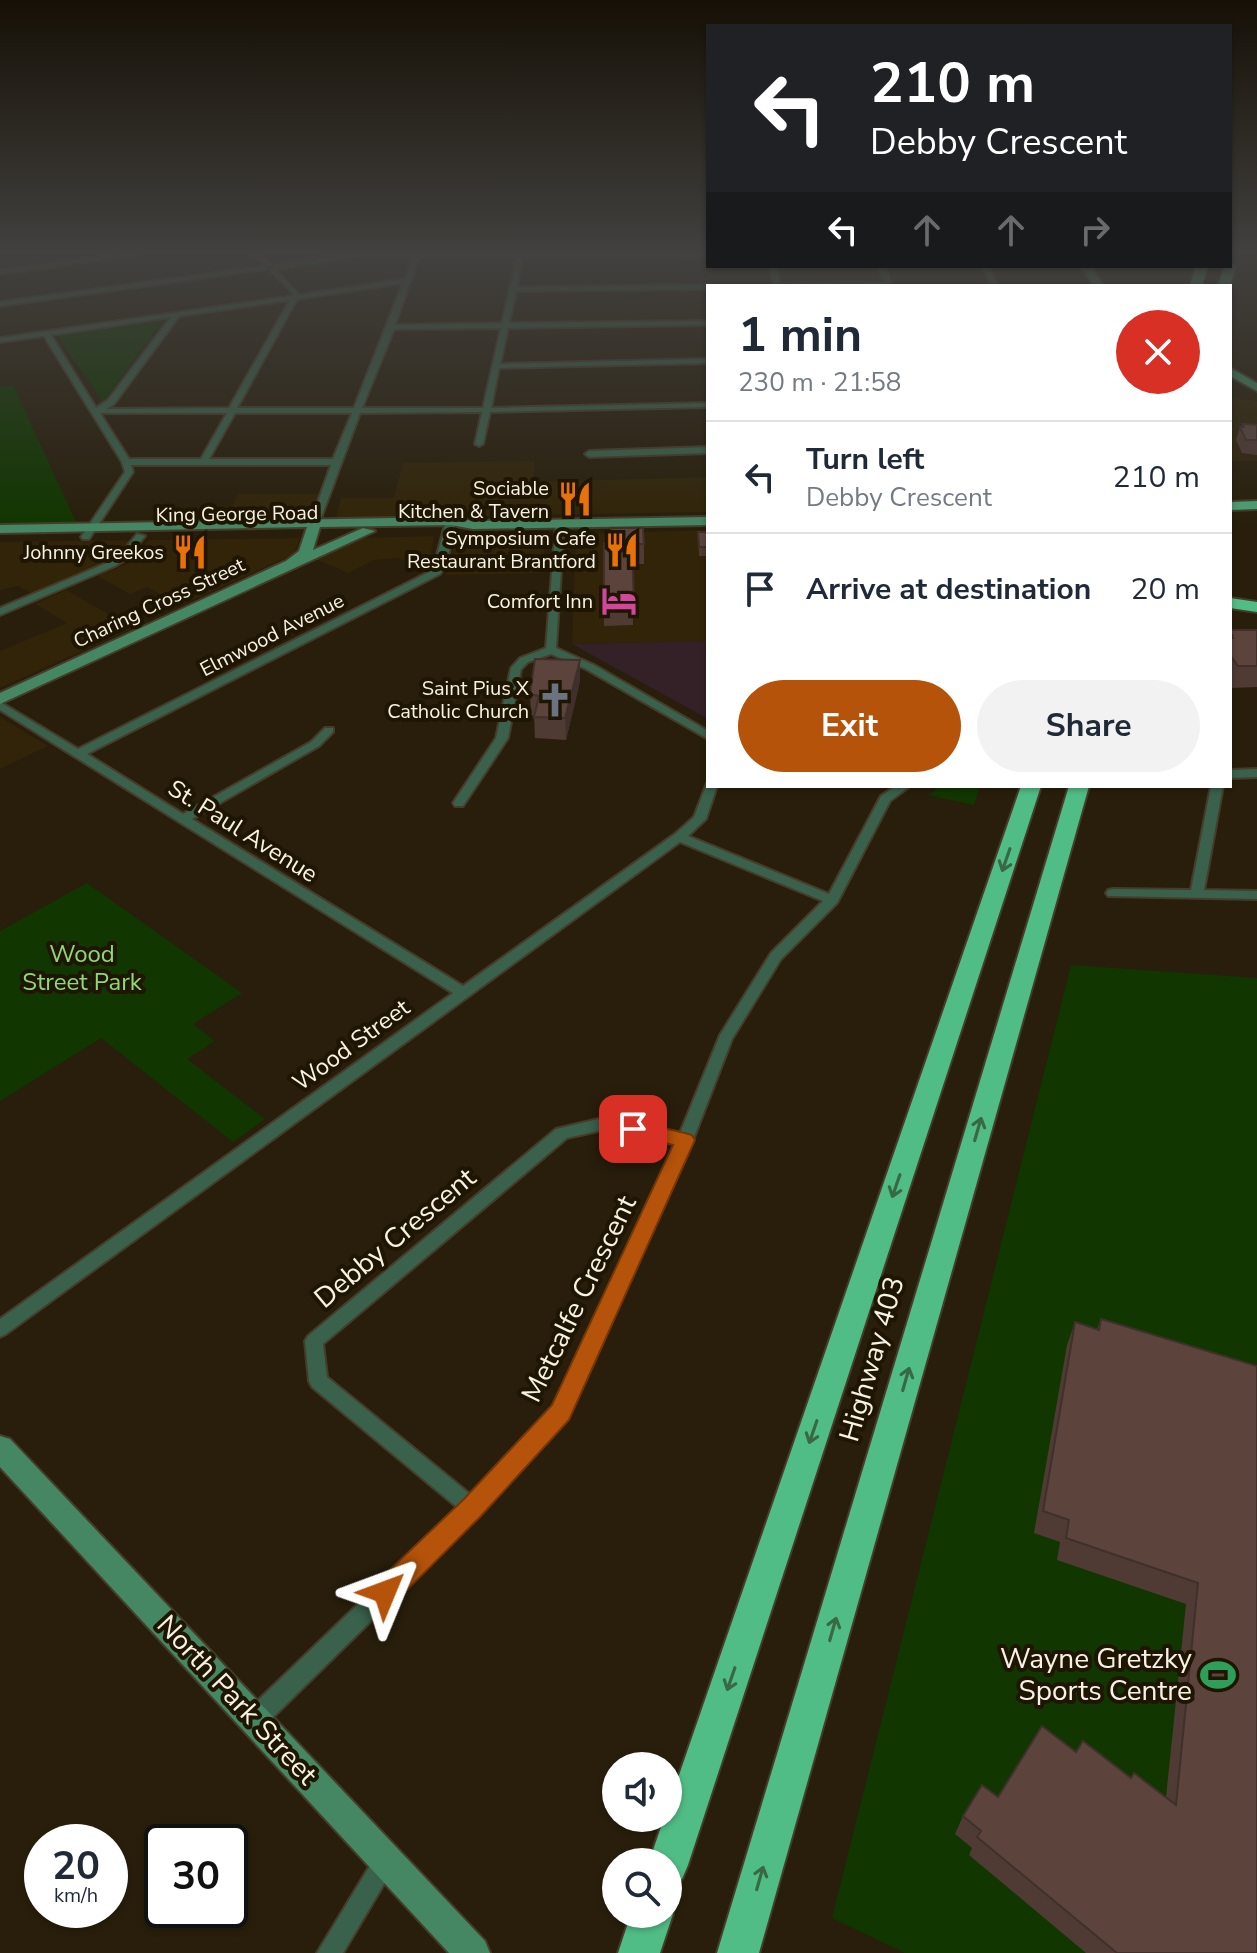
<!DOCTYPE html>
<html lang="en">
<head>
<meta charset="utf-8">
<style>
  body { margin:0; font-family:"Nunito Sans",sans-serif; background:#f2f2f3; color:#1f2937; height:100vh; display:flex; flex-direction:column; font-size:30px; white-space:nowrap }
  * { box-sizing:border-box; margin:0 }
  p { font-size:26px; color:#747a83 }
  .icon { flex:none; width:44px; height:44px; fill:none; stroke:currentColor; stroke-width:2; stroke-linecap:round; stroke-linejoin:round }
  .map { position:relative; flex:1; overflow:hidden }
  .side { position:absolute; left:706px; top:284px; width:526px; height:504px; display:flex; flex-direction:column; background:#fff; border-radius:0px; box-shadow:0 2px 6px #0004 }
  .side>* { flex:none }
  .hud { position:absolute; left:706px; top:24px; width:526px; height:244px; border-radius:0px; box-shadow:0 2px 6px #0004; background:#202124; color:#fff; overflow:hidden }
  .tools { position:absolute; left:602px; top:1752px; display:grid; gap:16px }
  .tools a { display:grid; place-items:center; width:80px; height:80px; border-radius:50%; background:#fff; box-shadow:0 2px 6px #0004; font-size:40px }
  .speed { position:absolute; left:24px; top:1824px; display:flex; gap:16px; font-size:40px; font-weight:700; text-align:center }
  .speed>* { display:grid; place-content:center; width:104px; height:104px; border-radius:50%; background:#fff; box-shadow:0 2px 6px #0004; line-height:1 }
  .speed small { font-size:20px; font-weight:400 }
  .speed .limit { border:4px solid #111; border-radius:12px; background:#fff; color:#111 }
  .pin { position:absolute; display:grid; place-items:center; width:68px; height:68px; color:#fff; margin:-34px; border-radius:16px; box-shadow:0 4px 12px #0006 }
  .me { position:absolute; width:88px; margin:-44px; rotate:46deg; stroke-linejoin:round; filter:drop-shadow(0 0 6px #0008) }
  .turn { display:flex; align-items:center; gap:28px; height:168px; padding:0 32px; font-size:36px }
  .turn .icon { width:104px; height:104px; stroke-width:2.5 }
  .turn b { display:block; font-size:56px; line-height:68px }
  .lanes { display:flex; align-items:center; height:76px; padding:0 32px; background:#0003; justify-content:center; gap:40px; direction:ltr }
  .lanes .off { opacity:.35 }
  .round { display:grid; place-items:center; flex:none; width:84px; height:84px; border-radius:42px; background:#f2f2f3 }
  .headline { display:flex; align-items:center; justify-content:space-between; height:136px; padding:0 32px }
  h1 { font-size:48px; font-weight:700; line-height:60px }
  .primary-button { display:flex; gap:16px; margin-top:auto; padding:16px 32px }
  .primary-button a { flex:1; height:92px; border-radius:48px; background:#b45309; color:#fff; font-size:32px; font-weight:700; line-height:92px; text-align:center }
  .primary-button a+a { background:#f2f2f3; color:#1f2937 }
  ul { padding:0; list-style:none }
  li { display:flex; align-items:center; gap:24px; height:112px; padding:0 32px; border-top:2px solid #e0e1e3 }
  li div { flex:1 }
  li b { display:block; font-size:30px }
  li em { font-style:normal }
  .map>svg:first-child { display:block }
  .built { fill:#312408 }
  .education { fill:#332127 }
  .green { fill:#113600 }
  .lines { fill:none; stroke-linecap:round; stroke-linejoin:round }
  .minor-casing { stroke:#453c2a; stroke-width:4 }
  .secondary-casing { stroke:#453c2a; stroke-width:4 }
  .primary-casing { stroke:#453c2a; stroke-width:4 }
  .motorway-casing { stroke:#453c2a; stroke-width:4 }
  .minor { fill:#3a614b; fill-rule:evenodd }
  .secondary { fill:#458663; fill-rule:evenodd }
  .primary { fill:#4ca375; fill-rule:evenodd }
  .motorway { fill:#51bd86; fill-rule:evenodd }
  .wall { fill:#4f3a34 }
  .shaded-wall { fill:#40302b }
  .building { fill:#5c443d; stroke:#40302b; stroke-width:2 }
  .oneway { stroke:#386944 }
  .route { fill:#b45309; stroke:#753606; stroke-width:2 }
  .labels { text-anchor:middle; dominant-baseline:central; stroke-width:8; stroke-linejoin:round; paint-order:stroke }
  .far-poi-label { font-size:20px; fill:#f8f2e5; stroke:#1f1503; text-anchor:end }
  .far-street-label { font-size:20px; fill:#f8f2e5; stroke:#1f1503 }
  .street-label { font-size:24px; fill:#f8f2e5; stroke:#1f1503 }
  .park-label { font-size:24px; fill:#8fda70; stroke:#1f1503 }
  .near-street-label { font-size:28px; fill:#f8f2e5; stroke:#1f1503 }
  .near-poi-label { font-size:28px; fill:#f8f2e5; stroke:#1f1503; text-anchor:end }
</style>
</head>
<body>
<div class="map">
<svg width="1257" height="1953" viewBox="0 0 1257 1953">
  <rect width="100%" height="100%" fill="#281e0b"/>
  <g class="built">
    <polygon points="1230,397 1257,401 1257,461 1230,461"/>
    <polygon points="534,461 534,482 708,477 708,512 336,518 341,498 394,498 403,463"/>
    <polygon points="238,494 319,494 310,519 226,520"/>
    <polygon points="708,530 708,641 572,644 576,534"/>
    <polygon points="547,534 541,573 446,575 456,536"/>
    <polygon points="434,536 428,569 397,558 374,560 348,573 316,559 361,538"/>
    <polygon points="300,538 294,554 181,605 147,587 130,594 97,576 132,562 149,540"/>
    <polygon points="133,540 118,558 108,564 33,594 18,586 0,590 0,542"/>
    <polygon points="66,590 133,628 0,688 0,651 67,623 35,604"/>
    <polygon points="0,717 48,746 0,769"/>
  </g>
  <polygon class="education" points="708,641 708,719 572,644 660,642"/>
  <g class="green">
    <polygon points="164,320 103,402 56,334"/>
    <polygon points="13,385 76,522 0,525 0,387"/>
    <polygon points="935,786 980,786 974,805 928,795 936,790"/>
    <polygon points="87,883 242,993 193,1024 215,1041 187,1059 265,1119 233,1142 101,1038 0,1101 0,931"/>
    <polygon points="1071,965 1257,978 1257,1953 905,1953 832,1918"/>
  </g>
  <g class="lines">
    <g class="minor-casing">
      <g id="minor">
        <polygon points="125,254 142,254 0,274 0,270"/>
        <path d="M254 254H260L272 265 355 254H708V258L523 257 517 287 708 285 711 286H708V289L516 291 509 323 708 321V325L508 328 500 364 708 359V363L499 368 491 408 708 403V407L490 412 483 444 479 446 475 444 482 412 360 413 318 526 310 524 331 465H131L133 472 89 539H83L81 537 125 472 122 462 44 336 0 342V338L292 296 293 293 269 269 0 306V302L265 266ZM361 257H413L405 279 299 295 275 269ZM419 257H517L502 323 395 325ZM403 283 354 408H237L297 299ZM290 300 229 408 106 409 114 404 179 316ZM171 317 108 400 96 408 51 335ZM501 328 483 408H362L394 329ZM100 413H227L201 459H129ZM235 413H352L333 459H209Z"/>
        <polygon points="770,266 776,266 780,284 884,282 878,266 884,266 892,286 772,286 773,284"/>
        <polygon points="982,266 988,266 998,286 992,286"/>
        <polygon points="708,447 708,453 589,457 585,454 589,451"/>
        <path d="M451 518 456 521 446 565 440 574 87 754 183 814 311 742 325 728H333V732L319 746 192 819 463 986 675 834 694 817 707 783 708 786H717L706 819 688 836 829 894 881 796 896 786H910L890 801 837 903 781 959 732 1039 693 1140 568 1419 479 1515 263 1727 255 1730 247 1727 244 1719 247 1711 458 1508 312 1387 309 1381 305 1341 308 1336 556 1129 607 1117 680 1133 720 1035 771 953 823 901 680 842 6 1334 0 1337V1319L453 993 0 710V702L78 749 433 570 446 521ZM607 1129 675 1144 554 1407 471 1495 327 1377 323 1344 567 1138Z"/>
        <polygon points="556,522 564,524 556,648 594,665 708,731 708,739 586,669 551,654 528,662 521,669 508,738 463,806 455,806 453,803 496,738 511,668 520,658 546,648"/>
        <polygon points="137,534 145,536 126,559 115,566 0,615 0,608 109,562 120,555"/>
        <polygon points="1257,769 1257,777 1230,778 1230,770"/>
        <polygon points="1211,786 1223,786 1204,890 1257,891 1257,899 1108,896 1106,893 1108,890 1113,889 1191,890"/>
        <polygon points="385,1850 393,1854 397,1862 343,1953 317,1953 377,1854"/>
      </g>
    </g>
    <g class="secondary-casing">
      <g id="secondary">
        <polygon points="1080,266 1090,266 1104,286 1094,286"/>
        <polygon points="1230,368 1257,383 1257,391 1230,376"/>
        <polygon points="451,517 473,521 708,517 708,525 473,529 451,525 320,527 313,550 363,528 375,531 0,704 0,693 286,561 299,551 307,527 0,533 0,525"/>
        <polygon points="0,1436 10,1439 485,1941 490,1953 449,1953 0,1467"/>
      </g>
    </g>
    <g class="primary-casing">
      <polygon id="primary" points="1257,501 1257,509 1230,510 1230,502"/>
    </g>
    <g class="motorway-casing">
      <g id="motorway">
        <polygon points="1230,263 1236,266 1230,286 1218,286 1224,266 1230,266"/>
        <polygon points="1196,266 1208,266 1202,286 1190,286"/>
        <polygon points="1230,598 1257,602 1257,612 1230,608"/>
        <polygon points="1021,786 1041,786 688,1865 682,1879 668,1885 668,1862 649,1862 664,1818 668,1818 668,1807"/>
        <polygon points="1069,786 1089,786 759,1953 717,1953"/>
        <polygon points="668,1903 673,1914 660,1953 618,1953 631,1914 668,1914"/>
      </g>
    </g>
    <use href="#minor" class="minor"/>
    <use href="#secondary" class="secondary"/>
    <use href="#primary" class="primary"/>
    <use href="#motorway" class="motorway"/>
  </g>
  <g class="wall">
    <polygon points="1243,424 1257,425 1257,455 1242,453 1236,440 1240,427 1242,427"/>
    <polygon points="698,532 708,532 708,556 699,556"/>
    <polygon points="609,543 644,544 644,564 632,564 633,625 604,626 604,606"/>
    <polygon points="1230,630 1257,630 1257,687 1232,688 1230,685"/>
    <polygon points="580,681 566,740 535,738 534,716 531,715 530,694"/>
    <polygon points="1101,1319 1257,1366 1257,1953 1086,1953 969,1855 972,1848 955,1834 963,1816 998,1797 1076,1752 1131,1778 1166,1797 1186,1604 1057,1560 1060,1542 1034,1533 1067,1345 1075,1322 1097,1329"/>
  </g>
  <polygon class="shaded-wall" points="580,660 580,681 566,740 565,718"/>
  <g class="building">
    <polygon points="1243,424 1257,425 1257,440 1246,440 1240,427 1244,427"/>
    <polygon points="611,528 643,528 644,544 632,544 634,605 604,606 604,543 609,543"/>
    <polygon points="698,532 708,532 708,547 699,547"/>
    <polygon points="1230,630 1257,630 1257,666 1238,666 1230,655 1230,638 1233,638"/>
    <polygon points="535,659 580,660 565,718 534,717 539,696 530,694"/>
    <polygon points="1101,1319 1257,1366 1257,1953 1117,1953 977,1837 981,1831 963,1816 982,1785 998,1797 1042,1726 1076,1752 1083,1741 1131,1778 1134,1773 1176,1805 1198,1583 1066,1538 1069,1520 1043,1511 1075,1322 1099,1330"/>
  </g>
  <defs><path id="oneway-shaft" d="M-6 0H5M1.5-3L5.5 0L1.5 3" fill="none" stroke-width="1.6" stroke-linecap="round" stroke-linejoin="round" transform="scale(2)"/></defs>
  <g class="oneway">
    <use href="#oneway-shaft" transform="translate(1006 860) rotate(109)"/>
    <use href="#oneway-shaft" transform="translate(978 1129) rotate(-74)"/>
    <use href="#oneway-shaft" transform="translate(896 1186) rotate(109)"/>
    <use href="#oneway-shaft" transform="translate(906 1379) rotate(-74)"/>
    <use href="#oneway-shaft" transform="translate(813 1432) rotate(109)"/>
    <use href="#oneway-shaft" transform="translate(833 1629) rotate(-74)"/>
    <use href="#oneway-shaft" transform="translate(731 1679) rotate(109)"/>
    <use href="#oneway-shaft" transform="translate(760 1878) rotate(-74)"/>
  </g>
  <linearGradient id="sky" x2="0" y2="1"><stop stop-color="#161006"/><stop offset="0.48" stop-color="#42413f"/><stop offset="1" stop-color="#42413f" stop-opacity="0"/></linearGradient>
  <rect width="1257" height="527" fill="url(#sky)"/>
  <polygon class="route" points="633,1121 685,1133 692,1135 695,1140 569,1420 481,1516 395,1602 385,1606 376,1602 372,1592 376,1583 463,1500 552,1405 673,1145 626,1134 623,1129 626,1124"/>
  <defs>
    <g id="restaurant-bare" transform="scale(2.76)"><path d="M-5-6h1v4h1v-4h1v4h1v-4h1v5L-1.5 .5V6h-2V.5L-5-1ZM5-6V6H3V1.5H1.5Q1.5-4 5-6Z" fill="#e8710a" stroke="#1f1503" stroke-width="2.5" paint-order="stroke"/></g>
    <g id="hotel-bare" transform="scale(2.76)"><path d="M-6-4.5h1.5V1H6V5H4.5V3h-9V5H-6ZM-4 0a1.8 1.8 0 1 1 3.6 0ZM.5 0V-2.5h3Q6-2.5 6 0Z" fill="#d1479c" stroke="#1f1503" stroke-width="2.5" paint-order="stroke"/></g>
    <g id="church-bare" transform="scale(2.76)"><path d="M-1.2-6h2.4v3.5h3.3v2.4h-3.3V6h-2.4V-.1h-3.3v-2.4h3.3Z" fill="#6b7280" stroke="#1f1503" stroke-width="2.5" paint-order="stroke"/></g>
    <g id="stadium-bare" transform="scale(2.76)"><path d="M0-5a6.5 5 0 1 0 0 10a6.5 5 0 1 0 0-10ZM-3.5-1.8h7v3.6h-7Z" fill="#2e9e5b" stroke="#1f1503" stroke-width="2.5" paint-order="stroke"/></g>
  </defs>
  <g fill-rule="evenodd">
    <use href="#restaurant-bare" x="575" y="499"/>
    <use href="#restaurant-bare" x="622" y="550"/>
    <use href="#restaurant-bare" x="190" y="552"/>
    <use href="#hotel-bare" x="619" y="601"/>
    <use href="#church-bare" x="555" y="700"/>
    <use href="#stadium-bare" x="1218" y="1675"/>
  </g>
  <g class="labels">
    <g class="far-poi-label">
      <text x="549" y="488">Sociable<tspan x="549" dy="23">Kitchen &amp; Tavern</tspan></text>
      <text x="596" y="538">Symposium Cafe<tspan x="596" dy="23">Restaurant Brantford</tspan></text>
      <text x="164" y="552">Johnny Greekos</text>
      <text x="593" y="601">Comfort Inn</text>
      <text x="529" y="688">Saint Pius X<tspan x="529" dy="23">Catholic Church</tspan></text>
    </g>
    <g class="far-street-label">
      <text transform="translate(237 514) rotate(-1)">King George Road</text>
      <text transform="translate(159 603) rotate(-25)">Charing Cross Street</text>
      <text transform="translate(272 635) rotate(-27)">Elmwood Avenue</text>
    </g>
    <g class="street-label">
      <text transform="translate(243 831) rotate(32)">St. Paul Avenue</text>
      <text transform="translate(351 1045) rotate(-36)">Wood Street</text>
    </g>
    <g class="park-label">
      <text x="82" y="954">Wood<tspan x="82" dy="28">Street Park</tspan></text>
    </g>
    <g class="near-street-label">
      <text transform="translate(395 1238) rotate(-40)">Debby Crescent</text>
      <text transform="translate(579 1299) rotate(-64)">Metcalfe Crescent</text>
      <text transform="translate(872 1359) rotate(-74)">Highway 403</text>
      <text transform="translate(237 1700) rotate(47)">North Park Street</text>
    </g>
    <g class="near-poi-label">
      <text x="1192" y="1659">Wayne Gretzky<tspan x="1192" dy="32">Sports Centre</tspan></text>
    </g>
  </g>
</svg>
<div class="tools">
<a><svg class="icon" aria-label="sound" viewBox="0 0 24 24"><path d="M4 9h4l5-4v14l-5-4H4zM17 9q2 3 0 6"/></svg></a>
<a><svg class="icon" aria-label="search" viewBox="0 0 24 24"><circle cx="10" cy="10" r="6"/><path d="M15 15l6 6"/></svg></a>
</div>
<div class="speed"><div>20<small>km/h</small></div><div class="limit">30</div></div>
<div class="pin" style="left:633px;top:1129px;background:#d93025"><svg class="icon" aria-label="arrive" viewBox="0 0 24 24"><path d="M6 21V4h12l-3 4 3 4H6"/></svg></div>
<svg class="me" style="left:385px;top:1592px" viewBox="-20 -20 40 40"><path d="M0-17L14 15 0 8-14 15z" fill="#b45309" stroke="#fff" stroke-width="4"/></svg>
<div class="hud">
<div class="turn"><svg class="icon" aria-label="left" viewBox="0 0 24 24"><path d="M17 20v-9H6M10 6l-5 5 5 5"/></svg><div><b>210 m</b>Debby Crescent</div></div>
<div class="lanes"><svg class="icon" aria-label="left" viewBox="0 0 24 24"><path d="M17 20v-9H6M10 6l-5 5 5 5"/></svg><svg class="icon off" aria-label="ahead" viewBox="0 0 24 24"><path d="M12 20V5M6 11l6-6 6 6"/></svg><svg class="icon off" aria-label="ahead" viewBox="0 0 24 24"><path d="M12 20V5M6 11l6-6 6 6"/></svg><svg class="icon off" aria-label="right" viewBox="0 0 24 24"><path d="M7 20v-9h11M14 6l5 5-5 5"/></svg></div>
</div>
<section class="side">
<div class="headline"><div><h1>1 min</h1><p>230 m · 21:58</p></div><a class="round" style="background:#d93025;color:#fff"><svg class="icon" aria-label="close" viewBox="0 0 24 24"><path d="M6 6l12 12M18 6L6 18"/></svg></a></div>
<ul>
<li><svg class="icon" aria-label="left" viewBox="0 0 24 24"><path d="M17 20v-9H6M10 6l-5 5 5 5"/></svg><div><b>Turn left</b><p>Debby Crescent</p></div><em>210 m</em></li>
<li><svg class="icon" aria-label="arrive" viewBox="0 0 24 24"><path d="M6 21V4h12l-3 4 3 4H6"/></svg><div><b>Arrive at destination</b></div><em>20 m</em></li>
</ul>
<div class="primary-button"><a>Exit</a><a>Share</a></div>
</section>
</div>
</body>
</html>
